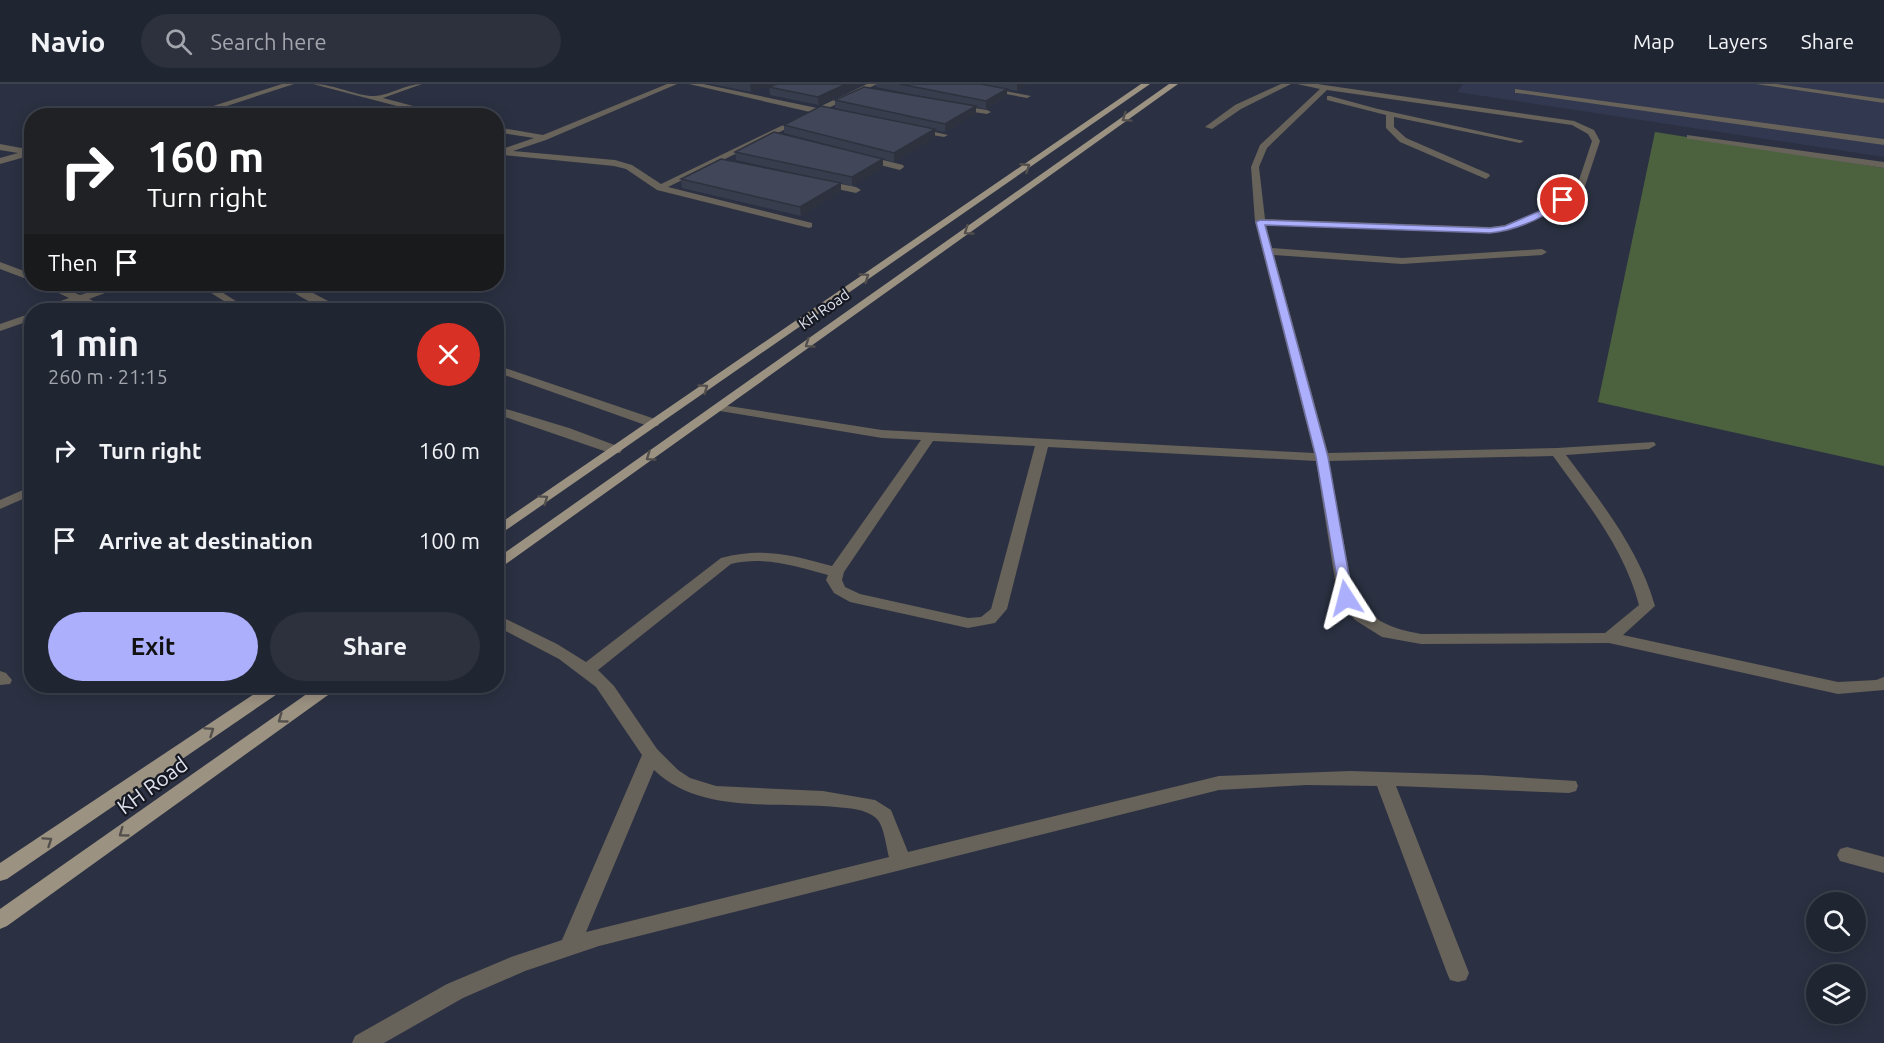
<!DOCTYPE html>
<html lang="en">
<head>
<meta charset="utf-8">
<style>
  body { margin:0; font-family:Ubuntu,sans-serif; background:#2d313e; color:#f1f3f6; height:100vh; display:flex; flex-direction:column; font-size:22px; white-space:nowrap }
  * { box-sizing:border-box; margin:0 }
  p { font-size:20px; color:#a2a5ac }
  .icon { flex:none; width:33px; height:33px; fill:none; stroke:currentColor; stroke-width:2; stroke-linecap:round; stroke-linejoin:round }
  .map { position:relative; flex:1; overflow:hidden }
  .details { position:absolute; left:24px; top:219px; width:480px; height:390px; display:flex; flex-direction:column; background:#202532; border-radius:24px; box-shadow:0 3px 15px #0003,0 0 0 2px #3d424d }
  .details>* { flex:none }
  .guide { position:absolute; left:24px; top:24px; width:480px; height:183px; border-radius:24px; box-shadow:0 3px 15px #0003,0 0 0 2px #3d424d; background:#202124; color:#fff; overflow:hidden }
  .controls { position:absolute; left:1806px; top:808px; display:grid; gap:12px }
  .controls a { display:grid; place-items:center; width:60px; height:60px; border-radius:50%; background:#202532; box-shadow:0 3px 15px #0003,0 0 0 2px #3d424d; font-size:30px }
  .pin { position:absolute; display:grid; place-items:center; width:51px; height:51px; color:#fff; margin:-26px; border:3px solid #fff; border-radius:50%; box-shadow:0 2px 6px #0007 }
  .me { position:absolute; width:66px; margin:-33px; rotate:351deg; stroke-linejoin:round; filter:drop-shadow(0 0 4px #0008) }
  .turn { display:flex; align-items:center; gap:21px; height:126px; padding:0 24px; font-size:27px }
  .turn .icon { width:78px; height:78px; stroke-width:2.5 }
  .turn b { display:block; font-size:42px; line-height:51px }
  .then { display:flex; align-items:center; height:57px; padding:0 24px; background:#0003; gap:12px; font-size:22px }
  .round { display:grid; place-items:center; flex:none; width:63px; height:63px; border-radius:32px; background:#2d313e }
  .summary { display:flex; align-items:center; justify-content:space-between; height:102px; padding:0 24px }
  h1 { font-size:36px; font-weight:700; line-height:45px }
  .button { display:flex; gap:12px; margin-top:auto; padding:12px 24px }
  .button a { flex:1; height:69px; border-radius:36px; background:#acaffb; color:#111; font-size:24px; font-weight:700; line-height:69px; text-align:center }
  .button a+a { background:#2d313e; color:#f1f3f6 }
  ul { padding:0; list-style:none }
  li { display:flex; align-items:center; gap:18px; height:90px; padding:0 24px }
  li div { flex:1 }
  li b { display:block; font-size:22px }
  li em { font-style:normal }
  header { display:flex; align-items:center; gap:36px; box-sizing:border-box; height:84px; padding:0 30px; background:#202532; border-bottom:2px solid #3d424d }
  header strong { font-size:28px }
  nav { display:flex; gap:33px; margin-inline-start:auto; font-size:21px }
  .search { width:420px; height:54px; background:#2d313e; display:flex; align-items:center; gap:15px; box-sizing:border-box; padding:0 21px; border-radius:33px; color:#a2a5ac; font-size:22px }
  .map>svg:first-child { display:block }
  .built { fill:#32384f }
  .green { fill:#4c623f }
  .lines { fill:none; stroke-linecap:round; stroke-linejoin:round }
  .minor { fill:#67625a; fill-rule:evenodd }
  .major { fill:#9c9282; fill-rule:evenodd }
  .wall { fill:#383d4d }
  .shaded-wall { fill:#2e323e }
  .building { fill:#414759; stroke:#2e323e; stroke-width:1.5 }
  .oneway { stroke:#524f4d }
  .route { fill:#acaffb; stroke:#7072a3; stroke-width:1.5 }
  .labels { text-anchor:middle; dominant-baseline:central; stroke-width:4.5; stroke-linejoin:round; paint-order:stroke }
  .far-street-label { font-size:15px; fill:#dee2ee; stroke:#161921 }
  .near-street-label { font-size:21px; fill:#dee2ee; stroke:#161921 }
</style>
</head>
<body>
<header>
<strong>Navio</strong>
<div class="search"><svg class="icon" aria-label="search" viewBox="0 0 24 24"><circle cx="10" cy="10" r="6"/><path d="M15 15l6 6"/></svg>Search here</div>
<nav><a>Map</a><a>Layers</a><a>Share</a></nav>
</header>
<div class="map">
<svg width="1884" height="959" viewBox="0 0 1884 959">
  <rect width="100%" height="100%" fill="#2b3142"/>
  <polygon class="built" points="1463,0 1884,0 1884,73 1457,8"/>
  <polygon class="green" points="1655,48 1884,84 1884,382 1598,318"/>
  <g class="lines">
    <g class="minor">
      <polygon points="282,0 294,0 196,32 182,32"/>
      <path d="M313 0C334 0 359 13 375 12 391 11 405 0 422 0L383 14 451 32H435Z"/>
      <polygon points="667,0 677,0 546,56 513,67 615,76 632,81 661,100 810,28 689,0 703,0 817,24 867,0 877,0 668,103 812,139 812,143 809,144 657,106 626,85 614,82 503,71 496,72 496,67 534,54 496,48 496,43 543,51"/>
      <polygon points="953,0 970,0 1031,12 1027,14"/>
      <polygon points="1281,0 1291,0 1241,25 1212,45 1205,43 1235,21"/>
      <path d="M1297 0H1317L1574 37 1594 46 1600 57 1584 105 1548 130 1510 146 1490 149 1266 141 1272 164 1402 174 1542 165 1547 168 1542 171 1402 180 1274 171 1328 369 1557 364 1654 358 1656 361 1649 365 1566 371C1601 418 1639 465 1655 522L1623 551 1838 598 1876 596 1884 593V606L1838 610 1609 559 1421 560 1382 553 1355 536 1338 515 1316 377 1048 363 1007 525 995 539 968 544 850 518 834 509 826 496 828 491C796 482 765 472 731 480L598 586 614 602 657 665 678 686 690 694 716 702 823 707 875 716 891 726 908 768 1219 692 1350 687 1481 691 1576 697 1578 702 1576 707 1569 709 1396 702 1469 889 1466 896 1458 898 1450 896 1447 889 1377 702 1307 701 1219 706 599 862 525 887 463 914 384 959H352L355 952 447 900 511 873 562 856 642 671 596 603 559 575 496 542V530L557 560 586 578 721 474C763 463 791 471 832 482L921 356 882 354 720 327 716 326 714 323 716 320 882 346 1314 369 1255 138 1251 83 1260 61 1320 5ZM1327 6 1572 41 1588 50 1592 57 1577 102 1542 126 1505 141 1490 143 1265 135 1259 83 1267 64ZM933 357 1035 362 991 525 981 533 968 534 860 510 845 503 842 496 844 488ZM1553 372C1587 419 1624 464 1639 521L1605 549 1421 550C1389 544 1376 538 1354 514L1329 377ZM654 686C701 731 775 717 836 723 848 724 866 725 876 734 884 741 886 762 889 773L586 848Z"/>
      <polygon points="1756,0 1776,0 1884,15 1884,19"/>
      <polygon points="1515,5 1884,55 1884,61 1518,9 1515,9"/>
      <polygon points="1330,12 1378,25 1524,57 1520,59 1394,33 1394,43 1406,54 1489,90 1490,92 1486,95 1400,58 1386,44 1386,31 1327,16 1327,12"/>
      <polygon points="956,21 987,26 991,28 987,30 953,25 953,21"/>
      <polygon points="917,44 948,51 944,53 914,48 913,46"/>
      <polygon points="1687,51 1884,78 1884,84 1690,55 1687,55"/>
      <polygon points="0,60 32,66 32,71 0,80 0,74 18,69 0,66"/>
      <polygon points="863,71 903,81 904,83 900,86 860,76 860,72"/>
      <polygon points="821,96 856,103 861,106 856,109 818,101 818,97"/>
      <polygon points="0,178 32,190 32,197 0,185"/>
      <polygon points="40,200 53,200 80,211 115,200 129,200 89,215 109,224 110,226 97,226 79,219 54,226 40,226 41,224 69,214"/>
      <polygon points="197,200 209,200 250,226 238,226"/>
      <path d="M284 200H296L345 226C326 228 298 214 284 200Z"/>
      <polygon points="32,229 32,236 0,247 0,240"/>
      <polygon points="496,281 658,336 659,339 658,342 648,342 496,288"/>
      <polygon points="28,288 32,288 32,301 26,297"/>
      <polygon points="496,322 569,344 620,363 622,366 620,369 610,369 496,330"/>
      <polygon points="32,402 32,411 0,425 0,416"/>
      <polygon points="0,587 6,589 12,596 10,600 0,601"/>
      <polygon points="1847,763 1884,773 1884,789 1840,777 1837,771 1840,765"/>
    </g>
    <g class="major">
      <polygon points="1141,0 1150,0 496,453 496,442"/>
      <polygon points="1169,0 1178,0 496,487 496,475"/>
      <polygon points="266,602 285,602 283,606 7,795 0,797 0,779"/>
      <polygon points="318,602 337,602 335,606 7,842 0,845 0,825"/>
    </g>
  </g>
  <g class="wall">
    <polygon points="711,0 862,0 819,21 770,11 769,3 773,2 751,8"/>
    <polygon points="876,0 1028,0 1017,7 1007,5 1007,12 986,25 976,23 976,30 945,48 935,46 935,54 894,78 784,49 784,41 899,38 835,24 835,16 960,20 876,3"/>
    <polygon points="735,68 883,84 852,102 736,76"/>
    <polygon points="681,95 841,108 801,132 682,104"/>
  </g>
  <g class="shaded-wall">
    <polygon points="750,0 780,0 751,8"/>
    <polygon points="846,0 862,0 819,21 818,13"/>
    <polygon points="1017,0 1028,0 1017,7"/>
    <polygon points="1007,5 1007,12 986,25 986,17"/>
    <polygon points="976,22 976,30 945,48 945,40"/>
    <polygon points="935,45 935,54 894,78 894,69"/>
    <polygon points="883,75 883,84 852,102 852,93"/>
    <polygon points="841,99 841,108 801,132 800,123"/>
  </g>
  <g class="building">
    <polygon points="777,0 846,0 818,13 769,3"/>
    <polygon points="900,0 981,0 1007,5 986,17"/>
    <polygon points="864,3 976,22 945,40 835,16"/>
    <polygon points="821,22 935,45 894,69 784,41"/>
    <polygon points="774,48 883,75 852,93 735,68"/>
    <polygon points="721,75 841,99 800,123 681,95"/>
  </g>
  <defs><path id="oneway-chevron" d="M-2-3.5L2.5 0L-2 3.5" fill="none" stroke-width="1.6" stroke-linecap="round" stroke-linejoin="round" transform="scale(1.5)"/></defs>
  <g class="oneway">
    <use href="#oneway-chevron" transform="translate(1126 34) rotate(145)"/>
    <use href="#oneway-chevron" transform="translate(1026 83) rotate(-33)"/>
    <use href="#oneway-chevron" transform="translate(968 147) rotate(145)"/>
    <use href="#oneway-chevron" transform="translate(865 193) rotate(-35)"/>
    <use href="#oneway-chevron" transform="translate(809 260) rotate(145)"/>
    <use href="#oneway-chevron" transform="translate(704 304) rotate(-35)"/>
    <use href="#oneway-chevron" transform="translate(650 373) rotate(145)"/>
    <use href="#oneway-chevron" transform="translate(544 415) rotate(-35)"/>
    <use href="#oneway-chevron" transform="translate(282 635) rotate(144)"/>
    <use href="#oneway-chevron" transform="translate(210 647) rotate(-34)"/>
    <use href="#oneway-chevron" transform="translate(123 749) rotate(144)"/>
    <use href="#oneway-chevron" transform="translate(48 757) rotate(-34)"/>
  </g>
  <path class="route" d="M1563 113 1567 116 1566 118C1543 134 1518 146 1490 149L1265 141 1328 373 1353 514 1351 518H1341L1316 373 1256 138 1260 136 1490 144 1505 142 1542 126Z"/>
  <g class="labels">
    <g class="far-street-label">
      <text transform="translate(824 225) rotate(-35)">KH Road</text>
    </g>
    <g class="near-street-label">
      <text transform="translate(152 701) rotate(-36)">KH Road</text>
    </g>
  </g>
</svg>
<div class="controls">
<a><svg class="icon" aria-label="search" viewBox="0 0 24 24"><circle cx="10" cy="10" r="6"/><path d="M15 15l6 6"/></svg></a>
<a><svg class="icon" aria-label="layers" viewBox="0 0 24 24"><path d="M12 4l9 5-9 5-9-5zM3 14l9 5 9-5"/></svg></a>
</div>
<div class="pin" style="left:1563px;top:116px;background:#d93025"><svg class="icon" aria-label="arrive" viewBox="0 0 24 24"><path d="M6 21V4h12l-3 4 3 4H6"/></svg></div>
<svg class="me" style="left:1346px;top:514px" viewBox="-20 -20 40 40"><path d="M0-17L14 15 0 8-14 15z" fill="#acaffb" stroke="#fff" stroke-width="4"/></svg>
<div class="guide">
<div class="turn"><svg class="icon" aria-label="right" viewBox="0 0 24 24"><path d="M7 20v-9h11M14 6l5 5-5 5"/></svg><div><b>160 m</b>Turn right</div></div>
<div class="then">Then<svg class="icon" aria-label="arrive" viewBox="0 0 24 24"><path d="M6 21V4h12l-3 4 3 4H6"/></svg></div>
</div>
<section class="details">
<div class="summary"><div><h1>1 min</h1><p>260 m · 21:15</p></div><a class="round" style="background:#d93025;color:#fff"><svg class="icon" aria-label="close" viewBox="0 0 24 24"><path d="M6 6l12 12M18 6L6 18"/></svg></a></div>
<ul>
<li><svg class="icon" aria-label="right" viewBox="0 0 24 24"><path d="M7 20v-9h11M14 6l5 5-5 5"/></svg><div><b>Turn right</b></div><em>160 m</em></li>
<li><svg class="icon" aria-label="arrive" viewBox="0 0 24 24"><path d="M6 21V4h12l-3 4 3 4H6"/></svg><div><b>Arrive at destination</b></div><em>100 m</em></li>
</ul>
<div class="button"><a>Exit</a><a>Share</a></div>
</section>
</div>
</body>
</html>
